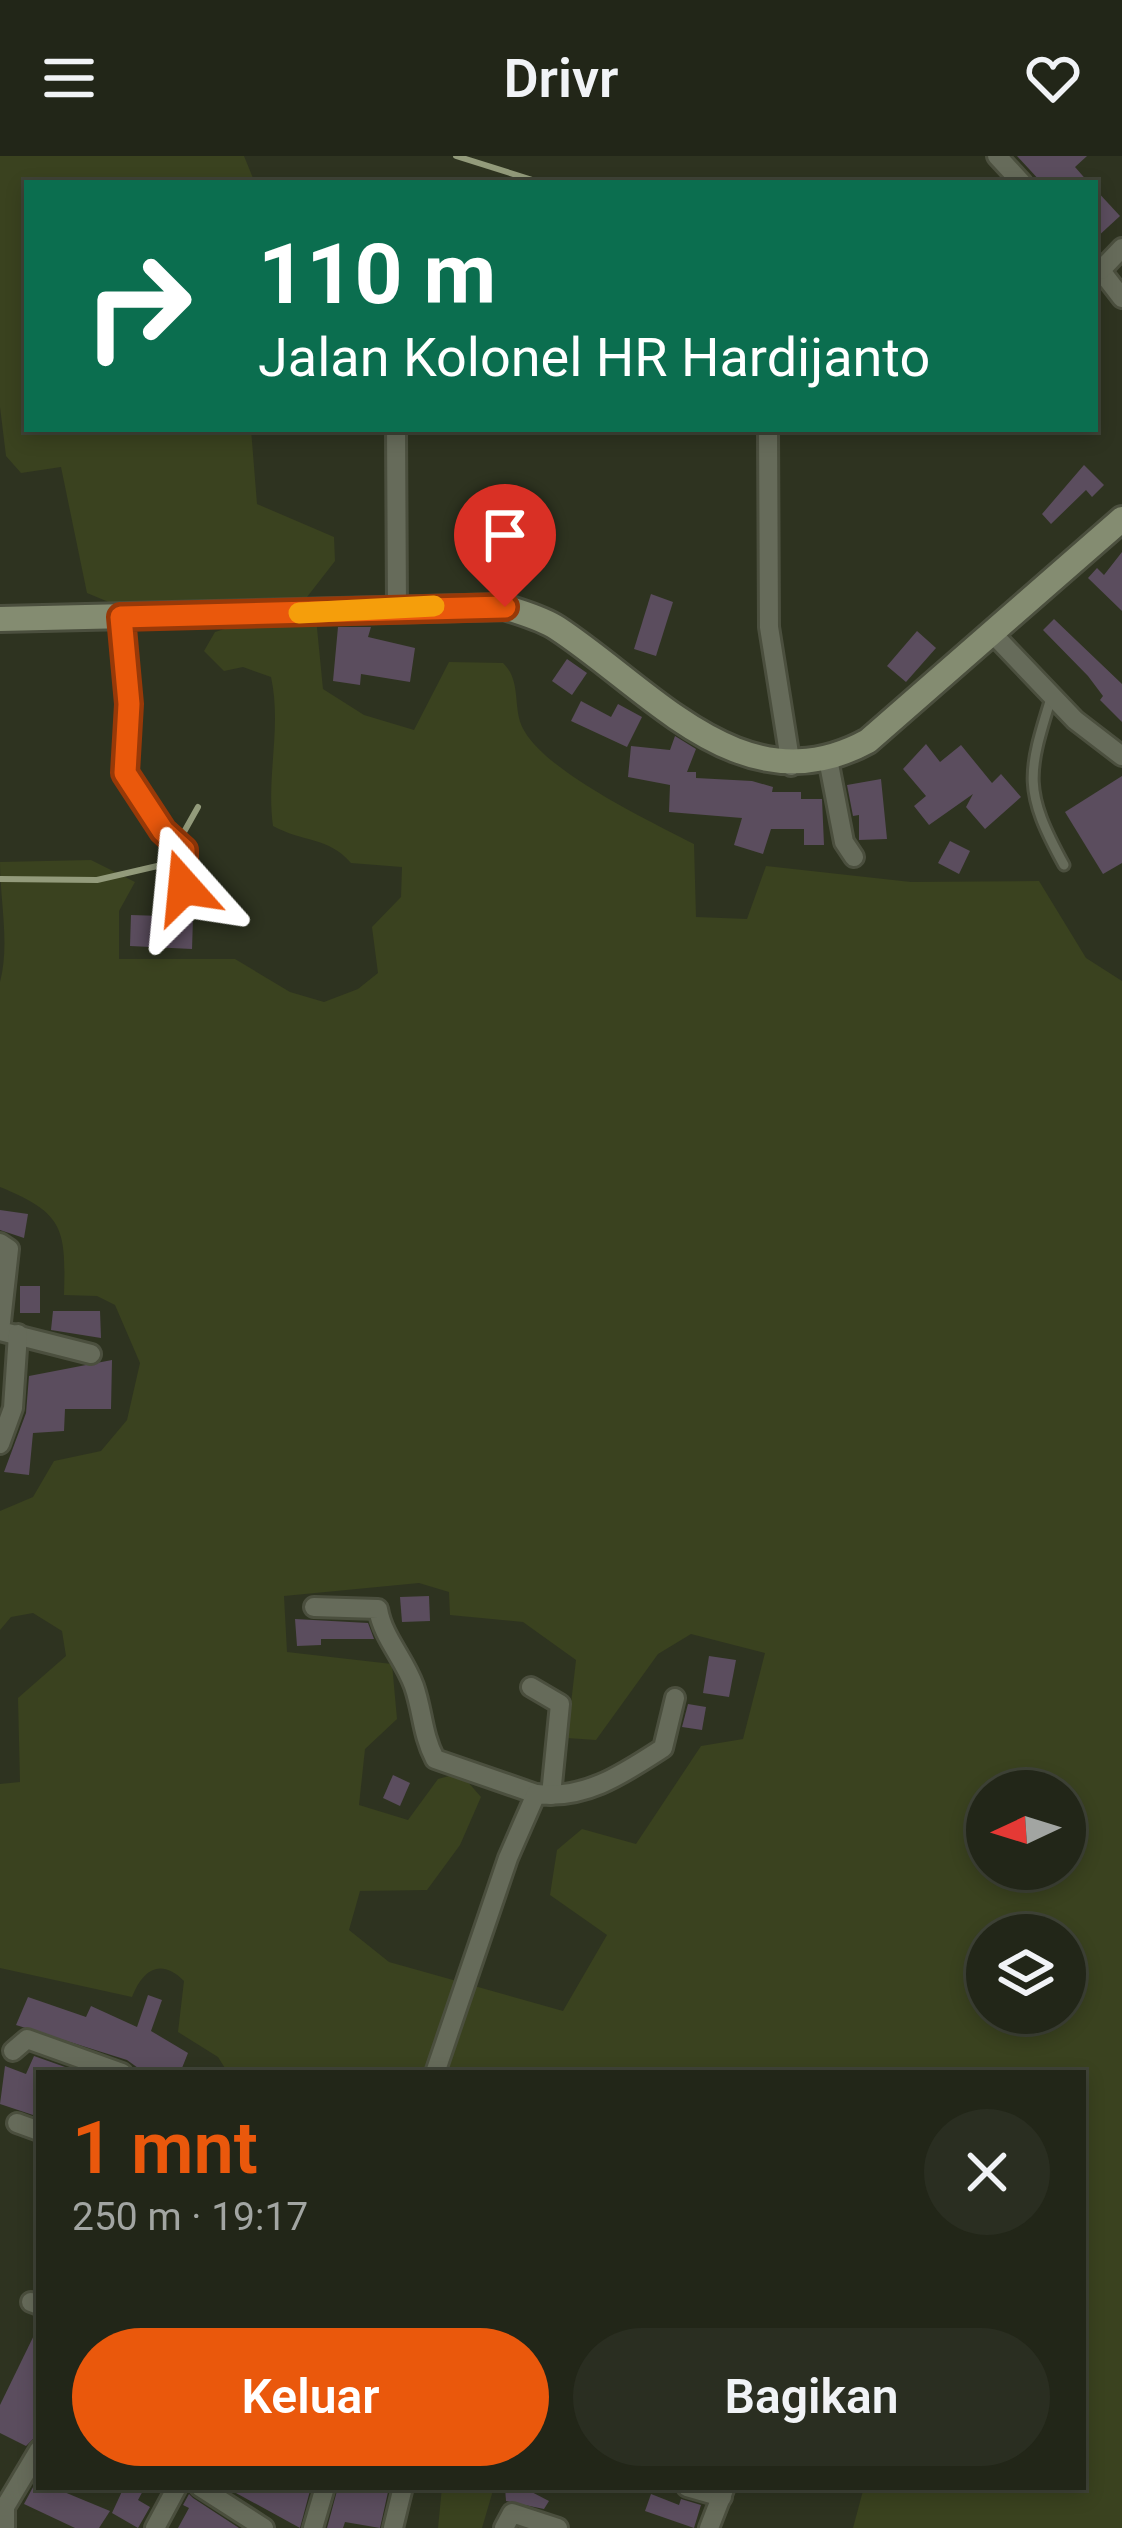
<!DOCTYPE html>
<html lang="id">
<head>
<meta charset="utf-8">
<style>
  body { margin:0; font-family:Roboto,sans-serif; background:#2a2e21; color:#f1f3f6; height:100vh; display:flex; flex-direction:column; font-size:45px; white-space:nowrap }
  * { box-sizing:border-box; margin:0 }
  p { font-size:39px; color:#a2a5a2 }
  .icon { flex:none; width:66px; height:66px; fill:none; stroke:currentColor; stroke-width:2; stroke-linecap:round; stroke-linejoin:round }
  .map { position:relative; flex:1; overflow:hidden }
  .drawer { position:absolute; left:36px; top:1914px; width:1050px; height:420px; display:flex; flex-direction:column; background:#222618; border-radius:0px; box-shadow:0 6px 18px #0003,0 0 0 3px #3f4337 }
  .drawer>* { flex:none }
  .top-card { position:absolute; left:24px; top:24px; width:1074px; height:252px; border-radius:0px; box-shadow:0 6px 18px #0003,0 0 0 3px #3f4337; background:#0b6e4f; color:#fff; overflow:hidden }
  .needle { width:78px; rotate:266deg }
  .controls { position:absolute; left:966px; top:1614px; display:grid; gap:24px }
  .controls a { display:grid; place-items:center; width:120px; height:120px; border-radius:50%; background:#222618; box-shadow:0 6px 18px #0003,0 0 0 3px #3f4337; font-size:60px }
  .pin { position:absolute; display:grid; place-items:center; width:102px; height:102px; color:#fff; margin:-123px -51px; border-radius:50% 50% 50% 0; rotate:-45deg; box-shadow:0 0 12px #0007 }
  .pin .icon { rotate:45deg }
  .me { position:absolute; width:132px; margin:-66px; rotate:342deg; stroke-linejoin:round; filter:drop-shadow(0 0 9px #0008) }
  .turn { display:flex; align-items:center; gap:42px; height:252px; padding:0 36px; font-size:54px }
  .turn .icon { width:156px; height:156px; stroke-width:2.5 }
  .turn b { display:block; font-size:84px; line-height:102px }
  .round { display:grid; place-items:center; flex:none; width:126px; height:126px; border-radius:63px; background:#2a2e21 }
  .head { display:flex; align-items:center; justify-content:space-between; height:204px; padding:0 36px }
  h1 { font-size:72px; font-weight:600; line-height:90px; color:#ea580c }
  .cta { display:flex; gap:24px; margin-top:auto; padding:24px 36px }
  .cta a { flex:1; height:138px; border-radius:72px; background:#ea580c; color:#fff; font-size:48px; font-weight:600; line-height:138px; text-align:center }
  .cta a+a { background:#2a2e21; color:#f1f3f6 }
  header { display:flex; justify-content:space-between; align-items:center; height:156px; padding:0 36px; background:#222618; font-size:54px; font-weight:600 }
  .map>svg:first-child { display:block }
  .green { fill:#3a421f; fill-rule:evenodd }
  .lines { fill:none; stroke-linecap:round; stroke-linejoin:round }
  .stream { stroke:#939b7b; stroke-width:6 }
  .building { fill:#5b4d5e }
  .service-casing { stroke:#4b4f3e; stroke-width:15 }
  .minor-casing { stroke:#4b4f3e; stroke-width:24 }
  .secondary-casing { stroke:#4b4f3e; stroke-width:30 }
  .service { stroke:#666b5a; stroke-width:9 }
  .minor { stroke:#666b5a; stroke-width:18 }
  .secondary { stroke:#848c71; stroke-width:24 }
  .route-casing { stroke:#983908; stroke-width:30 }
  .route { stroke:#ea580c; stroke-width:21 }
  .slow { stroke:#f59e0b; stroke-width:21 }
</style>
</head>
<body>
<header><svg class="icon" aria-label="menu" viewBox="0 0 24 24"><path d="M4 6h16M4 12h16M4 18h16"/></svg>Drivr<svg class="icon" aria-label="heart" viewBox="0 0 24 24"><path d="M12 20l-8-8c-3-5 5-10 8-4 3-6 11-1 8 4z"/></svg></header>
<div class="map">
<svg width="1122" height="2372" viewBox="0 0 1122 2372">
  <rect width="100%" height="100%" fill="#2e3320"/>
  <g class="green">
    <path d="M0 0H244L255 27H27V273H251L257 348 334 381 335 405 307 441 316 462 323 533 364 559 414 574 449 506 503 507C523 526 511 555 525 576 549 617 651 666 694 688L696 761 747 763 766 710 911 726 1039 725 1086 802 1122 825V2372H853L864 2331H1083V1917H228L218 1901 178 1876 184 1825C161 1802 143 1813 132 1841L0 1812V1628L20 1626 18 1542 66 1500 62 1475 33 1457 11 1461 0 1474V1355L33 1341 54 1305 101 1295 127 1264 140 1207 115 1149 97 1140 64 1139C66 1073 64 1057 0 1031V826C10 789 0 745 0 706L91 704 135 726 119 755V803H235L290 836 324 846 358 833 378 817 372 771 401 741 402 711 351 707C329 681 302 686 273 670 266 620 282 571 271 521L243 511 224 515 204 495 215 476 240 468 247 445 123 452 87 437 61 311 21 317 6 300 0 251ZM419 1427 449 1436 450 1459 523 1466 576 1504 567 1582 596 1584 658 1498 691 1478 765 1497 743 1583 701 1590 636 1688 582 1673 557 1694 550 1739 607 1779 563 1855 389 1806 349 1774 360 1735 427 1734 460 1689 481 1641 460 1617 438 1623 408 1664 359 1649 365 1593 397 1563 392 1508 287 1496 284 1440ZM987 1635H1065V1713H987ZM987 1779H1065V1857H987Z"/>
    <polygon points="442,2331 494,2331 482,2372 438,2372"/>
  </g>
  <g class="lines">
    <g class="stream">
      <polyline points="456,0 542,27"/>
      <polyline points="0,723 97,724 166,708 198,651"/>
    </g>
  </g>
  <g class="building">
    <polygon points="1017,0 1087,0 1075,11 1089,27 1042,27"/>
    <polygon points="1095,33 1120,60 1095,83"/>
    <polygon points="1084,309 1104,329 1092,341 1086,334 1051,368 1042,358"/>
    <polygon points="1122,396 1122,455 1088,422 1097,412 1104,419"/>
    <polygon points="651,438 673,446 656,500 634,493"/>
    <polygon points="1054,463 1122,528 1122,566 1100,544 1103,540 1088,520 1043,474"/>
    <polygon points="338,471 371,471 368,481 415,492 410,526 361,518 360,529 333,525"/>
    <polygon points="917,475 936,492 906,526 887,510"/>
    <polygon points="567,503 587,517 572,539 552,525"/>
    <polygon points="581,545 611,561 618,548 642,561 627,591 571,565"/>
    <polygon points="675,580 696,593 687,616 696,616 696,622 752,625 773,631 772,636 801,636 801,643 822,643 824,689 804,689 804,673 771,673 763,698 734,689 742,662 669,656 670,629 628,621 631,590 670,594"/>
    <polygon points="926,588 940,606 961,589 992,627 1001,618 1021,641 985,673 966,651 973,638 929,669 914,650 926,640 903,613"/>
    <polygon points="1122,620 1122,707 1103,718 1065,656"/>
    <polygon points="881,623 887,683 859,684 859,659 853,660 847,629"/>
    <polygon points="950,685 970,695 959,718 938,707"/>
    <polygon points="131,759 193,761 192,793 130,790"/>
    <polygon points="0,1054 28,1058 24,1082 0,1074"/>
    <rect x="20" y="1130" width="20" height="27"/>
    <polygon points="53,1155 100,1155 101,1182 51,1174"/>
    <polygon points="112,1204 111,1253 65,1253 64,1275 33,1277 29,1319 4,1316 26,1257 29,1220"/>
    <polygon points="429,1440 430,1465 402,1466 400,1441"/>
    <polygon points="295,1463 368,1467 374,1483 321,1483 321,1489 297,1490"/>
    <polygon points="709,1500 736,1504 729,1541 703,1537"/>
    <polygon points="688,1548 706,1551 702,1574 682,1571"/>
    <polygon points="393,1619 410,1627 400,1650 383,1642"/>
    <polygon points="148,1839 162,1844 151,1875 188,1897 180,1917 145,1917 127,1904 16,1869 28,1841 86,1861 91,1850 137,1871"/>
    <polygon points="34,1900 82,1917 39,1917 39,1961 0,1948 5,1910 26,1918"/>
    <polygon points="39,2169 39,2277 26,2290 0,2277 0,2249"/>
    <polygon points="33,2331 52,2331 110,2355 99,2372 75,2372 24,2348"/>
    <polygon points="124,2331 145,2331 138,2344 150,2351 138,2372 112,2357"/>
    <polygon points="225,2331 311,2331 300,2372"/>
    <polygon points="338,2331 388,2336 380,2372 345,2366 343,2372 327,2372"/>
    <polygon points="505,2331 522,2331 549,2345 544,2353 506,2345"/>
    <polygon points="189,2338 193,2342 239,2372 178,2372 189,2352 183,2349"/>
    <polygon points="651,2338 679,2349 681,2343 701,2349 694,2372 645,2355"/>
  </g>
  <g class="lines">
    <g class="service-casing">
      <g id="service">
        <polyline points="121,461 129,547 125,617 163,675 183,694 184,731"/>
        <path d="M1052 539C1027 619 1023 634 1064 709"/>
      </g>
    </g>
    <g class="minor-casing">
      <g id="minor">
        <polyline points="997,0 1022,27"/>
        <polyline points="1095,107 1122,142"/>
        <polyline points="1101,114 1122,92"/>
        <polyline points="396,273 397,452"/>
        <polyline points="768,273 769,471 791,610"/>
        <polyline points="994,479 1075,564 1122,600"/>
        <polyline points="828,603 844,686 854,701"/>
        <polyline points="0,1087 9,1093 0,1175 91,1198"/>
        <polyline points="0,1288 13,1252 18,1178"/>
        <path d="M314 1451 378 1453C383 1482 404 1502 414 1530 423 1556 422 1578 435 1603L536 1638"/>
        <polyline points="531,1531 560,1548 551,1639"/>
        <polyline points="13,1895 27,1883 122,1917"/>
        <path d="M435 1917 508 1702 536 1638C585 1644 623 1618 663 1592L675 1542"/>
        <polyline points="17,1967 39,1975"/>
        <polyline points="31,2146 39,2149"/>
        <polyline points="200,2331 264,2372"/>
        <polyline points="687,2331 722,2341"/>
        <polyline points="5,2372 5,2351 39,2294"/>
        <polyline points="155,2372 177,2331"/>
        <polyline points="313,2372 325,2331"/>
        <polyline points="393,2372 403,2331"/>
        <polyline points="504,2372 512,2357 558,2372"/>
        <polyline points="709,2372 725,2331"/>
      </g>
    </g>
    <g class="secondary-casing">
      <path id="secondary" d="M0 463 505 451C522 457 542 462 557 472 653 535 744 653 868 585L1122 363"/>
    </g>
    <use href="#service" class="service"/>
    <use href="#minor" class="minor"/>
    <use href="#secondary" class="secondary"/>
  </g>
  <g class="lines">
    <g class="route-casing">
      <polyline id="route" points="184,731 184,694 163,675 125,617 129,548 121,461 505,451"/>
    </g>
    <use href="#route" class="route"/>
    <polyline class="slow" points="299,457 434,450"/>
  </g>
</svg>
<div class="controls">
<a><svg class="needle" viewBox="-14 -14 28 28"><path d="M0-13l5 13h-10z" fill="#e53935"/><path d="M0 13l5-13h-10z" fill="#a2a5a2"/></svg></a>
<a><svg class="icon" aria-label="layers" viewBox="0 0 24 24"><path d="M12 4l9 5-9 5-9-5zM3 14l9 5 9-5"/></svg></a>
</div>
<div class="pin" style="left:505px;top:451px;background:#d93025"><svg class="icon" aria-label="arrive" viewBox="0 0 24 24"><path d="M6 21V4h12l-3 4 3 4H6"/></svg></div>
<svg class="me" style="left:184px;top:731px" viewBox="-20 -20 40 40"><path d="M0-17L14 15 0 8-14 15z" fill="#ea580c" stroke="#fff" stroke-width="4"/></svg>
<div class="top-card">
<div class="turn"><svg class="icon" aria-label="right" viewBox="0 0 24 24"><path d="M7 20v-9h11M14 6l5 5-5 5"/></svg><div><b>110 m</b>Jalan Kolonel HR Hardijanto</div></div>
</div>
<section class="drawer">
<div class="head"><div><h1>1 mnt</h1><p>250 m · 19:17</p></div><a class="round"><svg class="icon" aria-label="close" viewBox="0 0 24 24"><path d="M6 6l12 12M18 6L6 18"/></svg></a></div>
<div class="cta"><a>Keluar</a><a>Bagikan</a></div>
</section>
</div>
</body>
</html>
